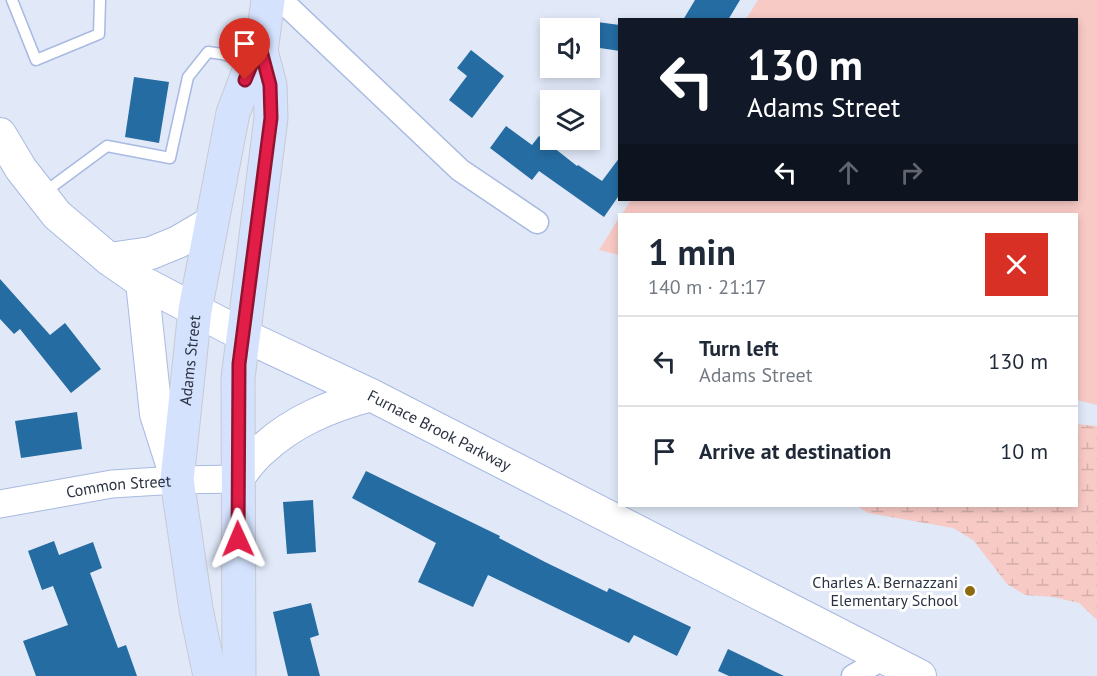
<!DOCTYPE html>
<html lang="en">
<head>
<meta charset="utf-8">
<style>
  body { margin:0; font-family:"PT Sans",sans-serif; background:#f6f6f7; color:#1f2937; height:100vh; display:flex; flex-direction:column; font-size:22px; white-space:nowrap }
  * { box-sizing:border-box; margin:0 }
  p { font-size:20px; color:#747a83 }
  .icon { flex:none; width:33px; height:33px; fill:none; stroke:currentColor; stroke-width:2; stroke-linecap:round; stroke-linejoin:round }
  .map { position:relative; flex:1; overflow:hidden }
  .details { position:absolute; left:618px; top:213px; width:460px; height:294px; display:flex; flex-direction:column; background:#fff; border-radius:0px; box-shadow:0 3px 9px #0003 }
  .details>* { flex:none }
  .hud { position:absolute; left:618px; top:18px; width:460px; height:183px; border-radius:0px; box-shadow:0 3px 9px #0003; background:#111827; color:#fff; overflow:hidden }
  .tools { position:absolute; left:540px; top:18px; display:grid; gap:12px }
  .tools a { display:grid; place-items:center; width:60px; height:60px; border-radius:0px; background:#fff; box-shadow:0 3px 9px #0003; font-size:30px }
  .pin { position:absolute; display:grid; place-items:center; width:51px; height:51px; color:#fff; margin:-62px -26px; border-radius:50% 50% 50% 0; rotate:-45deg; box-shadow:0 0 6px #0007 }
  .pin .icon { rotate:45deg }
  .me { position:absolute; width:66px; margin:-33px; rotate:359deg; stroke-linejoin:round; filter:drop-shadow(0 0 4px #0008) }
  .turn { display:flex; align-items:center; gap:21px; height:126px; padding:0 30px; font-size:27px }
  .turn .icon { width:78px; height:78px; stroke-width:2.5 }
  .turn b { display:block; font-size:42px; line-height:51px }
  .lanes { display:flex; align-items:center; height:57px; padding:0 30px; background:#0003; justify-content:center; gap:30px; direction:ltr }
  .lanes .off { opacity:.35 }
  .round { display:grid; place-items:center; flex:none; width:63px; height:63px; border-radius:0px; background:#f6f6f7 }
  .headline { display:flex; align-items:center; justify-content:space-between; height:102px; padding:0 30px }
  h1 { font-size:36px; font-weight:600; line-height:45px }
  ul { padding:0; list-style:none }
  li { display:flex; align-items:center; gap:18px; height:90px; padding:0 30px; border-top:2px solid #e0e1e3 }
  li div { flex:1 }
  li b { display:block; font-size:22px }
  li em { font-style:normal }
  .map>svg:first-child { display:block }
  .grass { fill:#f8cac5 }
  .wetland { fill:url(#wetland-marsh) }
  .building { fill:#256ca2 }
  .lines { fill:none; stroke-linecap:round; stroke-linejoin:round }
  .service-casing { stroke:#a8bae1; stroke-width:13 }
  .minor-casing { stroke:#a8bae1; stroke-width:25 }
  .tertiary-casing { stroke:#a8bae1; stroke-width:29 }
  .secondary-casing { stroke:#a8bae1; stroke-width:34 }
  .primary-casing { stroke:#c8cace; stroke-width:35 }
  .service { stroke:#fff; stroke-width:10 }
  .minor { stroke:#fff; stroke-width:22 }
  .tertiary { stroke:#fff; stroke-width:27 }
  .secondary { stroke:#fff; stroke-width:32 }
  .primary { stroke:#d4e2fe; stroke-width:33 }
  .route-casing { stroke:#92132f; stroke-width:15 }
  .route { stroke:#e11d48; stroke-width:10 }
  .poi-dot { fill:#8d6a0d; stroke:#fff; stroke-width:2 }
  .labels { text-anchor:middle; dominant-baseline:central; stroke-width:6; stroke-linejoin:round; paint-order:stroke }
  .street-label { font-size:16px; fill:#2b3242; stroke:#fff }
  .poi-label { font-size:16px; fill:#2b3242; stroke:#fff; text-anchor:end }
</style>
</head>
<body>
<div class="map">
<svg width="1097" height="676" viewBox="0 0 1097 676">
  <defs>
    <pattern id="wetland-marsh" width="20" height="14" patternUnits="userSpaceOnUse" patternTransform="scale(1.5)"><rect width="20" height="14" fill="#f8cac5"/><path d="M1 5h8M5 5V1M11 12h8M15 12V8" fill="none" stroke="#d5aeaa"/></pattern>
  </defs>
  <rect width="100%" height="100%" fill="#e1e9f9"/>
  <g class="grass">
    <polygon points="758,0 1097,0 1097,405 1077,400 1077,214 622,214 631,200 1077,200 1077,20 746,19"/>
    <polygon points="619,218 619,255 599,250"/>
  </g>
  <polygon class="wetland" points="1077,424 1097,426 1097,620 1079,603 1053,597 1025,595 1007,584 973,540 953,528 868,513 857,506 1077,506"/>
  <g class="building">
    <polygon points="695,0 740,0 728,20 683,20"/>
    <polygon points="597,22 620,25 620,51 593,47"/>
    <polygon points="471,50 504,76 472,118 449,100 467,76 457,68"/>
    <polygon points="134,77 169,82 159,143 125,137"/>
    <polygon points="506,126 532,145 539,136 577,166 578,165 602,181 620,157 620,194 604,217 539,171 532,180 490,148"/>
    <polygon points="0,279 50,335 65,323 101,369 71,393 20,329 14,334 0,319"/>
    <polygon points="77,412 82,449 21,458 15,421"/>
    <polygon points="366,471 500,536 499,538 545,562 607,592 609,588 691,627 677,656 634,635 629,643 488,575 473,607 418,582 436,543 352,498"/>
    <polygon points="313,500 316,552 287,554 283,502"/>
    <polygon points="54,541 59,555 93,542 102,568 90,573 118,648 126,645 137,676 36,676 23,641 68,625 53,586 42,590 28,551"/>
    <polygon points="311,603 319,635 310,638 320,676 288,676 273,612"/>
    <polygon points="728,649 784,676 729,676 718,671"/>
  </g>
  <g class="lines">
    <g class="service-casing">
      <g id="service">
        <polyline points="12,0 36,60 99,34 100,0"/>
        <polyline points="42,194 107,146 170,158 188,77 208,52 222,54 249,62"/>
      </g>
    </g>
    <g class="minor-casing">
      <g id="minor">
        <polyline points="281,0 460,170 537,222"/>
        <polyline points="853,676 884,658"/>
      </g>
    </g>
    <g class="tertiary-casing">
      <g id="tertiary">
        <path id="s1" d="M0 504 112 484 177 480 237 479"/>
      </g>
    </g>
    <g class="secondary-casing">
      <g id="secondary">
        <path id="s2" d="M0 134 21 169 57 215 109 259 142 282 243 335 371 395 920 676"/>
        <polyline points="109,259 151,253 178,242 212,222"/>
        <polyline points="142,282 156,414 177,480"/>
        <path d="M237 479C245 469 252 458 262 450 293 421 330 406 371 395"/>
      </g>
    </g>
    <g class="primary-casing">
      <g id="primary">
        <path id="s3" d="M212 676 209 671 196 609 177 480 195 310 233 113 252 63 261 51"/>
        <polyline points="239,676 238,378 271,118 270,85 261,51 268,0"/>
      </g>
    </g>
    <use href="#service" class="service"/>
    <use href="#minor" class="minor"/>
    <use href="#tertiary" class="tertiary"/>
    <use href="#secondary" class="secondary"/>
    <use href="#primary" class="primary"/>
  </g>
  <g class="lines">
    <g class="route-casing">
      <polyline id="route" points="238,539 239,364 271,118 270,85 261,51 252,63 245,80"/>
    </g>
    <use href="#route" class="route"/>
  </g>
  <circle class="poi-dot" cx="970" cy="591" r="6"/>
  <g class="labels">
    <g class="street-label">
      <text stroke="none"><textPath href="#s3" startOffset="320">Adams Street</textPath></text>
      <text stroke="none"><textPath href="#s2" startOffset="540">Furnace Brook Parkway</textPath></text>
      <text stroke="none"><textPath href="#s1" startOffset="120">Common Street</textPath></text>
    </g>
    <g class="poi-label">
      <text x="958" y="582">Charles A. Bernazzani<tspan x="958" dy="18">Elementary School</tspan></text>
    </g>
  </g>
</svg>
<div class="tools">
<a><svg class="icon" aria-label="sound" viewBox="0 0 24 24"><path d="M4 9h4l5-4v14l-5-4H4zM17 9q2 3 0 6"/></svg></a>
<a><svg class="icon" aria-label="layers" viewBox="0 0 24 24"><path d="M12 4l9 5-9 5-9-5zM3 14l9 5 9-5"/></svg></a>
</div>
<div class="pin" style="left:245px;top:80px;background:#d93025"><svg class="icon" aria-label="arrive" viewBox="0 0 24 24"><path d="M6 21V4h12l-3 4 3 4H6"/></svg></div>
<svg class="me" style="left:238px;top:539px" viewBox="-20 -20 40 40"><path d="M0-17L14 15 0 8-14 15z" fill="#e11d48" stroke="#fff" stroke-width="4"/></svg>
<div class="hud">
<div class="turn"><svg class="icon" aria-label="left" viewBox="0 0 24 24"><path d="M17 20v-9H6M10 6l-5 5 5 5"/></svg><div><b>130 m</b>Adams Street</div></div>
<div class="lanes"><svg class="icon" aria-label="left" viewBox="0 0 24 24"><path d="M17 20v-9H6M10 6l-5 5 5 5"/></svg><svg class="icon off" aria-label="ahead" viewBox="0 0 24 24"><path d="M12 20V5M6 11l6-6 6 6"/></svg><svg class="icon off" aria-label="right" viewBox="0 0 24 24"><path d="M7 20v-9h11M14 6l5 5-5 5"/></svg></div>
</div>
<section class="details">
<div class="headline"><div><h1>1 min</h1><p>140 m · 21:17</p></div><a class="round" style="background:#d93025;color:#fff"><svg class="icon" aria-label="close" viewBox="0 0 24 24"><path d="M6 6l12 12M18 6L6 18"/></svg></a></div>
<ul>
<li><svg class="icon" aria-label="left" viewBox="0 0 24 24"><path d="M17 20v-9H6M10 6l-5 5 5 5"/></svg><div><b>Turn left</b><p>Adams Street</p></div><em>130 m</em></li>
<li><svg class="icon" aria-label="arrive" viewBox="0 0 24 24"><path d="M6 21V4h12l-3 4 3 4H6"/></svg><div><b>Arrive at destination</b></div><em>10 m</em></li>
</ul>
</section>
</div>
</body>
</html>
